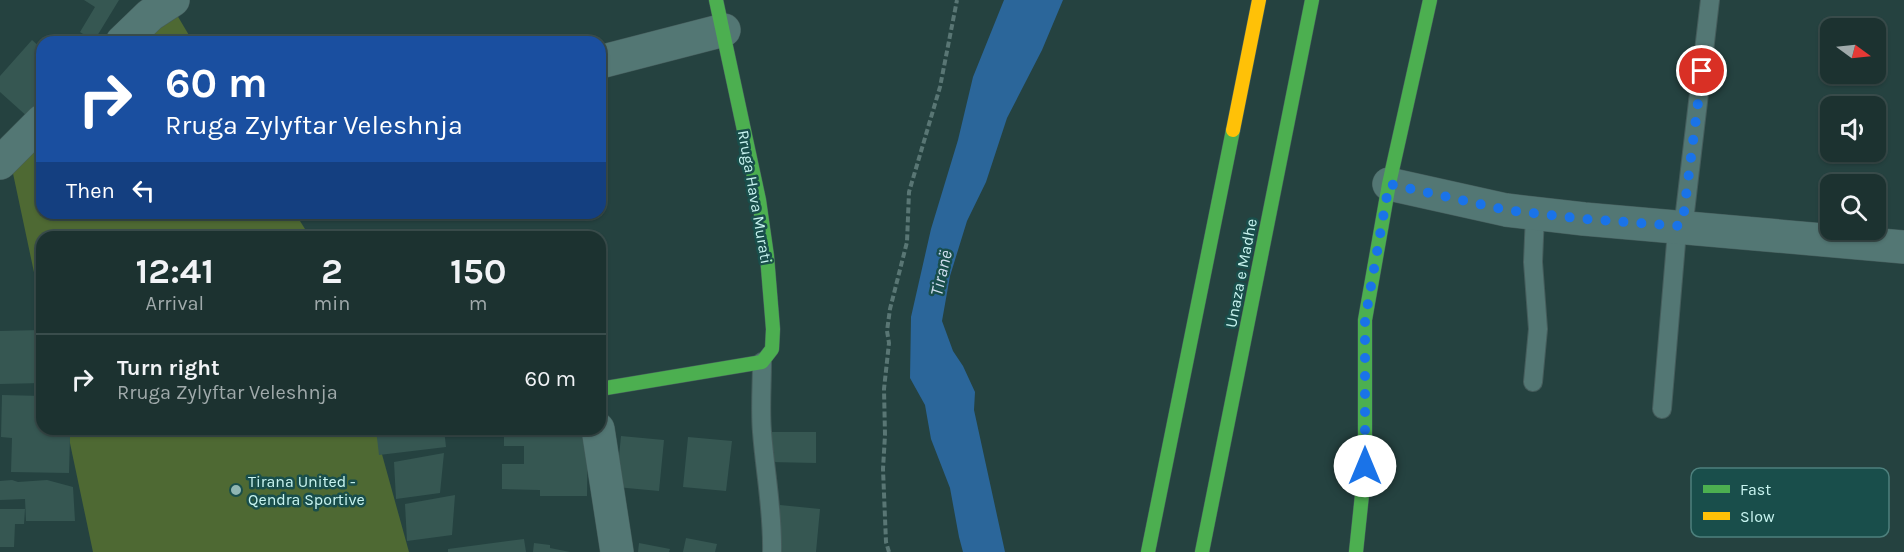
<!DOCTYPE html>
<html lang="en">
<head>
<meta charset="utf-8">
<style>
  body { margin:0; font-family:Karla,sans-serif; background:#293e3c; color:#f1f3f6; height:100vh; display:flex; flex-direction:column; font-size:22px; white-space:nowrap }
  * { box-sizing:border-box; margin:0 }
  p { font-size:20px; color:#a0aaab }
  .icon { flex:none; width:33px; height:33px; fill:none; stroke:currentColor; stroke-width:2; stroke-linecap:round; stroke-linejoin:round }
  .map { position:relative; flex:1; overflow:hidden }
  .sheet { position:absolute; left:36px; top:231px; width:570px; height:204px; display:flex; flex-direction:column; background:#1c3230; border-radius:18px; box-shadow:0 2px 4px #0004,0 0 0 2px #3a4d4c }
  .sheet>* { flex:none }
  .hud { position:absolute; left:36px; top:36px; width:570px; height:183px; border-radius:18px; box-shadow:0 2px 4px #0004,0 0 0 2px #3a4d4c; background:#1a4fa0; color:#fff; overflow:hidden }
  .needle { width:39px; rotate:105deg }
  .controls { position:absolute; left:1820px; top:18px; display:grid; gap:12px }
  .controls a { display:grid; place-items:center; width:66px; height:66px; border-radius:12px; background:#1c3230; box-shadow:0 2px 4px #0004,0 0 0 2px #3a4d4c; font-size:30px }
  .pin { position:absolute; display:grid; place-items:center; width:51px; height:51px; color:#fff; margin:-26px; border:3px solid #fff; border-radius:50%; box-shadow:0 2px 6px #0007 }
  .me { position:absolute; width:66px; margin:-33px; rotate:0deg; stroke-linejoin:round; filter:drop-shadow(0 0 4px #0008) }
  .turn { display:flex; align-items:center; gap:21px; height:126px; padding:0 30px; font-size:27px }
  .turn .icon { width:78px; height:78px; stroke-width:2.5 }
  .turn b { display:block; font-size:42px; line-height:51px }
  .then { display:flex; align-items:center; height:57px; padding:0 30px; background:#0003; gap:12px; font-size:22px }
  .eta { display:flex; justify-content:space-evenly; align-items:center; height:102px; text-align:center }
  .eta b { font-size:36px; font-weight:700; line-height:42px }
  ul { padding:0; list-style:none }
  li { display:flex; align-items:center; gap:18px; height:90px; padding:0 30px; border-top:2px solid #3a4d4c }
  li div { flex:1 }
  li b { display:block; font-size:22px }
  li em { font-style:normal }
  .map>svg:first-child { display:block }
  .green { fill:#4e6933 }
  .water { fill:#2b669a }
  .building { fill:#365752 }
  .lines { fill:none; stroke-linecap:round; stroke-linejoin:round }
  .lane-casing { stroke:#455d5c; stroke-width:20 }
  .street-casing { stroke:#455d5c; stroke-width:34 }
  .fast-casing { stroke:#455d5c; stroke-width:15 }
  .slow-casing { stroke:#455d5c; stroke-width:15 }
  .path { stroke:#597674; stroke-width:4; stroke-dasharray:6 3; stroke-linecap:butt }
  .lane { stroke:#537774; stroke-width:18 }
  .street { stroke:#537774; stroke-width:33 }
  .fast { stroke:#4caf50; stroke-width:14 }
  .slow { stroke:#ffc107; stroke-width:14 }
  .route { stroke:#1a73e8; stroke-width:10; stroke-dasharray:0 18 }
  .poi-dot { fill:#8fb6b2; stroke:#194e4b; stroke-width:2 }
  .labels { text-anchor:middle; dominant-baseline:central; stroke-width:5; stroke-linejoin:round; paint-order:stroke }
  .street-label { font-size:16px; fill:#c8f4f0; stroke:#194e4b }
  .poi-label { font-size:16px; fill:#c8f4f0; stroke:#194e4b; text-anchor:start }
  .water-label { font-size:18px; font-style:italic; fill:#cfdeef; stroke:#194e4b }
  .key { fill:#194e4b; stroke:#4e807d; stroke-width:1.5 }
  .key-label { font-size:16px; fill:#c8f4f0 }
</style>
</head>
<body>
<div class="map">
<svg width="1904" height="552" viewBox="0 0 1904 552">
  <rect width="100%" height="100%" fill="#254240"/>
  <g class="green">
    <polygon points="174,10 193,42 133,42"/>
    <polygon points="42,133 42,213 295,213 310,237 42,237 42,310 11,164"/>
    <polygon points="67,429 375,429 409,552 93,552"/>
  </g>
  <polygon class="water" points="1004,0 1063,0 1042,50 1007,118 986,182 967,221 950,276 942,321 953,351 963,366 975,392 974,410 1005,552 963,552 959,537 950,488 931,439 925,405 910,378 911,317 931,229 958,140 973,77"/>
  <g class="building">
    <polygon points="84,0 119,0 94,41 80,32 95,7"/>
    <polygon points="32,40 42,49 42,104 29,118 0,92 0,76"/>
    <polygon points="42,330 42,383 0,384 0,331"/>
    <polygon points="2,395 42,396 42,429 61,429 61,437 70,437 69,473 11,472 12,438 1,437"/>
    <polygon points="376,429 444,429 446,447 379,455"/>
    <polygon points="504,429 588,429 587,496 540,496 540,490 502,489 502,464 524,464 524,446 504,446"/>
    <polygon points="770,432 816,432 816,463 770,462"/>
    <polygon points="621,436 664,440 659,491 616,487"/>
    <polygon points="688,437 732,441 726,491 683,487"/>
    <polygon points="444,453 440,493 396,499 394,462"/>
    <polygon points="12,480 18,482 47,480 73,487 75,521 26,521 25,499 0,500 0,481"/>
    <polygon points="455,495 452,535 407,541 405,504"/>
    <polygon points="780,505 820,509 816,552 775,552"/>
    <polygon points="0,509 25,509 24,524 15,524 14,547 0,547"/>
    <polygon points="686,538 717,544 715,552 683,552"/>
    <polygon points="524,539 526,552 448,552 448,549"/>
    <polygon points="534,543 550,545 550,548 570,552 533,552"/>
    <polygon points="639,543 670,549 669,552 638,552"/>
  </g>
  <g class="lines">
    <g class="lane-casing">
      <g id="lane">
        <path d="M762 362C762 385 760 409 762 432 765 472 773 511 772 552"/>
        <polyline points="1533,382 1538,329 1533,262 1535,214"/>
        <polyline points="1662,409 1676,243 1685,212 1710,0"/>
      </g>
    </g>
    <g class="street-casing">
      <g id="street">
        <polyline points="122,42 150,15 173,0"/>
        <polyline points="600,62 724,30"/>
        <polyline points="0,163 42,121"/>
        <polyline points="1389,184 1506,210 1584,219 1904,247"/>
        <polyline points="598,429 617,552"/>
      </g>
    </g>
    <g class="fast-casing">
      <g id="fast">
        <polyline points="600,389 762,362 772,349 773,329 767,256 759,200 716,0"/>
        <polyline points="1148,552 1233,130"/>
        <polyline points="1202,552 1312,0"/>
        <polyline points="1356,552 1365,466 1365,320 1389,184 1430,0"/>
      </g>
    </g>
    <g class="slow-casing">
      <polyline id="slow" points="1233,130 1259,0"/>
    </g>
    <polyline class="path" points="889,552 886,542 883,469 885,435 884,389 889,343 887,331 890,309 907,242 909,192 940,87 957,0"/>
    <use href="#lane" class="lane"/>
    <use href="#street" class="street"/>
    <use href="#fast" class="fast"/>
    <use href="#slow" class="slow"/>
  </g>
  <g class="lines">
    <polyline class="route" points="1365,466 1365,320 1389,184 1506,210 1584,219 1680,226 1684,212 1702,71"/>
  </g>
  <circle class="poi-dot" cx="236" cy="490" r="6"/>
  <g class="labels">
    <g class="street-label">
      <text transform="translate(755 197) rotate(80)">Rruga Hava Murati</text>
      <text transform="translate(1241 273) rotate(-79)">Unaza e Madhe</text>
    </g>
    <g class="poi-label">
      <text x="248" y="481">Tirana United -<tspan x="248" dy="18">Qendra Sportive</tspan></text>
    </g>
    <g class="water-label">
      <text transform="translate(941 273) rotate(-77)">Tiranë</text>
    </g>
  </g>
  <rect x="1691" y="468" width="198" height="69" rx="9" class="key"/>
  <rect x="1703" y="485" width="27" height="8" fill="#4caf50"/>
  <rect x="1703" y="512" width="27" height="8" fill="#ffc107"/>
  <g class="key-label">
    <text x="1740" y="495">Fast</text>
    <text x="1740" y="522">Slow</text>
  </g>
</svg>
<div class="controls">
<a><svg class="needle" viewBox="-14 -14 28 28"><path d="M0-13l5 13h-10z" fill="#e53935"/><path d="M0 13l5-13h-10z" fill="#a0aaab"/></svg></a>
<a><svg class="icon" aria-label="sound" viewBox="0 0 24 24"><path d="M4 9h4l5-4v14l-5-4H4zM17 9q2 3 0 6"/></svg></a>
<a><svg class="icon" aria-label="search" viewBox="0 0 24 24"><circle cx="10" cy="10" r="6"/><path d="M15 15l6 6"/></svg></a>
</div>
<div class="pin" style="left:1702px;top:71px;background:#d93025"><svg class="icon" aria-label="arrive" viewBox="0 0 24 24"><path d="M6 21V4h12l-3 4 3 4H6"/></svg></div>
<svg class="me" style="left:1365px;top:466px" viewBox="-20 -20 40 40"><circle r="19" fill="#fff"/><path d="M0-13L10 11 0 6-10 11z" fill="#1a73e8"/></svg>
<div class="hud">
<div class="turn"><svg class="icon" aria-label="right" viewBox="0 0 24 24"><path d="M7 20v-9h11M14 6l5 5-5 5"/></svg><div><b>60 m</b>Rruga Zylyftar Veleshnja</div></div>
<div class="then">Then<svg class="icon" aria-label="left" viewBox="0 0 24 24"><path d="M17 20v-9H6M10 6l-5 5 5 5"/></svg></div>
</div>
<section class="sheet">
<div class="eta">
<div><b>12:41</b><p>Arrival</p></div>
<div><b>2</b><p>min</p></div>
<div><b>150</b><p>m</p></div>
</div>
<ul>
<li><svg class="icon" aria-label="right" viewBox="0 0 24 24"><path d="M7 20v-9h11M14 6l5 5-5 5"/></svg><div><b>Turn right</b><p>Rruga Zylyftar Veleshnja</p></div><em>60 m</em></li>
</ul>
</section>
</div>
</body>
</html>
